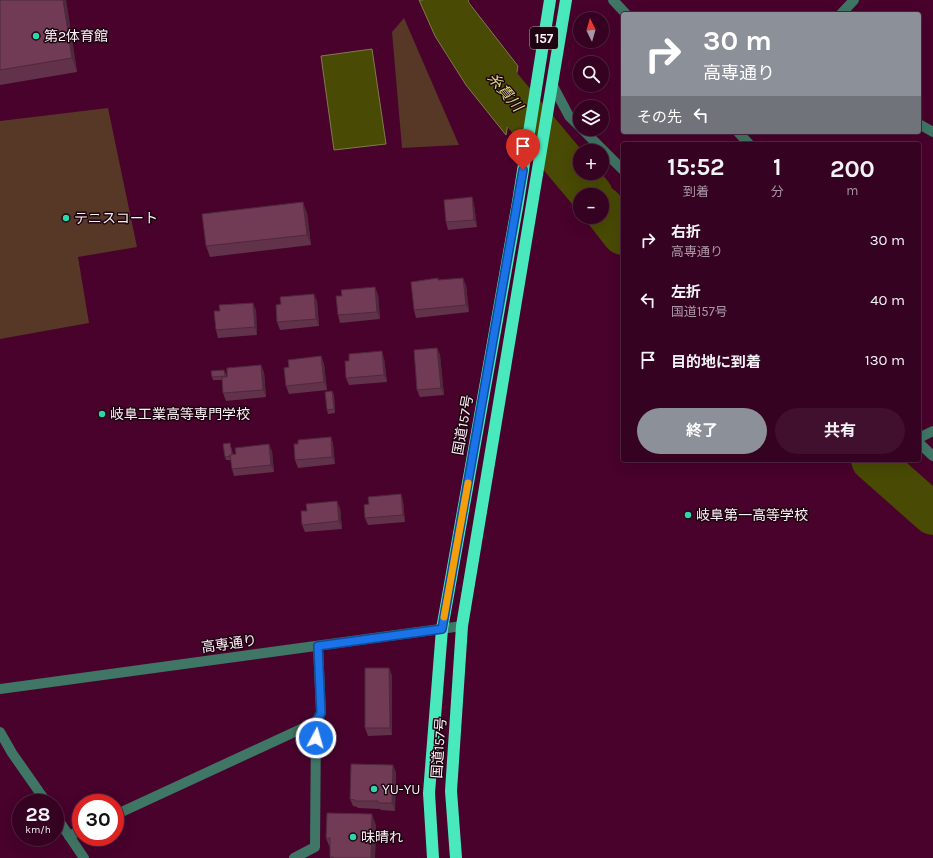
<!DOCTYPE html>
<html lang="ja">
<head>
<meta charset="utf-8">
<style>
  body { margin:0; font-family:Karla,"Noto Sans JP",sans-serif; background:#41102e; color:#f1f3f6; height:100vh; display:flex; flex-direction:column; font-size:15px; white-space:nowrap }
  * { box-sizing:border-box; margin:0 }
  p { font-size:13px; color:#aa97a5 }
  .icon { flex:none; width:22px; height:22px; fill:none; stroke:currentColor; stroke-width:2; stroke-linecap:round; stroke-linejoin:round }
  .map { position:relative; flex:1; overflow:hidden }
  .panel { position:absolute; left:621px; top:142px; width:300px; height:320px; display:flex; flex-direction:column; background:#360221; border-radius:4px; box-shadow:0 4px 16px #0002,0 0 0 1px #50243f }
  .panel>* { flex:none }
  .top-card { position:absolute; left:621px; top:12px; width:300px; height:122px; border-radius:4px; box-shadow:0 4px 16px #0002,0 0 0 1px #50243f; background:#8c9099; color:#fff; overflow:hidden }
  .needle { width:26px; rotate:355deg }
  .buttons { position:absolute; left:573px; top:12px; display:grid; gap:8px }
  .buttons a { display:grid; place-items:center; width:36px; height:36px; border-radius:50%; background:#360221; box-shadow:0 4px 16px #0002,0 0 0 1px #50243f; font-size:20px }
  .speed { position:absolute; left:12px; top:794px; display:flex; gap:8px; font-size:20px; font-weight:700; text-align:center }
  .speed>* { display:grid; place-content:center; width:52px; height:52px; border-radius:50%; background:#360221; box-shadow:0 4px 16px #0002,0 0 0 1px #50243f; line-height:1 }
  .speed small { font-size:10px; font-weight:400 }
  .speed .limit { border:6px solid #d22; background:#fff; color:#111 }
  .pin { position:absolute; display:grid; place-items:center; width:34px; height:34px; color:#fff; margin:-41px -17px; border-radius:50% 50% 50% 0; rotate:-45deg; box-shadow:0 0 4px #0007 }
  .pin .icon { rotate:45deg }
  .me { position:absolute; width:44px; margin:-22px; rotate:6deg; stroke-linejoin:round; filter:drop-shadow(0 0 3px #0008) }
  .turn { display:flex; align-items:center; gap:14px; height:84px; padding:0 16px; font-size:18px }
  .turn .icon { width:52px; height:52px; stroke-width:2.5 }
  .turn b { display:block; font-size:28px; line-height:34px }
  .then { display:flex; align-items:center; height:38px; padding:0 16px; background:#0003; gap:8px; font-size:15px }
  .eta { display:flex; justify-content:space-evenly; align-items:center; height:68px; text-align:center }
  .eta b { font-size:24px; font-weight:700; line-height:28px }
  .action { display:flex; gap:8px; margin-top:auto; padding:8px 16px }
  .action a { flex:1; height:46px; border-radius:24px; background:#8c9099; color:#fff; font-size:16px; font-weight:700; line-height:46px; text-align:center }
  .action a+a { background:#41102e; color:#f1f3f6 }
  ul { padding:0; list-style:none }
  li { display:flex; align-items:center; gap:12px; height:60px; padding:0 16px }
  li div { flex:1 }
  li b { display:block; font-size:15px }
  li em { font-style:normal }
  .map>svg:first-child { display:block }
  .green { fill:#573725 }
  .water { fill:#494a04; stroke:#7e7c4c }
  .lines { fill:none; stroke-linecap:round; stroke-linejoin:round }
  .river { stroke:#494a04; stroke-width:42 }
  .street { stroke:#407665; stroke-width:10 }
  .highway { stroke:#4ae8bd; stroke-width:12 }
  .wall { fill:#613249 }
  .shaded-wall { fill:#4f293c }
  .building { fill:#713a55; stroke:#4f293c }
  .route-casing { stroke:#114b97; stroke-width:10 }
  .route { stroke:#1a73e8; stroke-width:7 }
  .slow { stroke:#f59e0b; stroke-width:7 }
  .poi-dot { fill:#2dd5ab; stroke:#1e0411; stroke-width:1.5 }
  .labels { text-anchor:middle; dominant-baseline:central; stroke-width:3; stroke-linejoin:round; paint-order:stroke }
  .shield { fill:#1e0411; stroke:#b8aab0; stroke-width:1 }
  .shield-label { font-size:13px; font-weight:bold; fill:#faf1f4 }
  .poi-label { font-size:14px; fill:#faf1f4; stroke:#1e0411; text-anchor:start }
  .street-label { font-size:14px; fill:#faf1f4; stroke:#1e0411 }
  .water-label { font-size:15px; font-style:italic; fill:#d5d97e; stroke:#1e0411 }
</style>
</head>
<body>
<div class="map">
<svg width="933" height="858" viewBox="0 0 933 858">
  <rect width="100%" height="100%" fill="#48022c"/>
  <g class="green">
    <polygon points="404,18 459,145 402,148 392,32"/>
    <polygon points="108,108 137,247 78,257 89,323 0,339 0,121"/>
  </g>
  <g class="water">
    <polygon points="419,0 468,0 469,3 518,66 506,135 466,85 435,36"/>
    <polygon points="372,49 386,144 334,150 321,56"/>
  </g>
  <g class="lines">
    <g class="river">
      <polyline points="444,0 466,45 592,195"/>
      <polyline points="602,207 623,234"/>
      <polyline points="872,460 933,514"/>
    </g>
    <g class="street">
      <polyline points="613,0 626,14"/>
      <polyline points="841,14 854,0"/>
      <polyline points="552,84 569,116 580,127"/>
      <polyline points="919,124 933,132"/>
      <polyline points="582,129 623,170"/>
      <polyline points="738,132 749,144"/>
      <polyline points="919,438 933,431"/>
      <polyline points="919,443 933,456"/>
      <polyline points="0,689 462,626"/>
      <polyline points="0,732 12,753 47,803"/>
      <polyline points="55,815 84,858"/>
      <polyline points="115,815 316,722 321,713 318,646"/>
      <polyline points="69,836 81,830"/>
      <polyline points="294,858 315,847 316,722"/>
    </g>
    <g class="highway">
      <polyline points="433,858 429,793 442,629 518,202 550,0"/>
      <polyline points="456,858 451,791 462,626 566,0"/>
    </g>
  </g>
  <g class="wall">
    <polygon points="0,0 66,0 77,72 0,85"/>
    <polygon points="472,197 474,205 477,227 448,230 446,222"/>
    <polygon points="307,213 311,245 210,257 206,246"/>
    <polygon points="439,280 466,285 469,312 416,318 414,310"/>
    <polygon points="378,294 380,319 340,323 338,315"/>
    <polygon points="317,301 319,326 280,330 277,322"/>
    <polygon points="256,310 257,335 218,338 216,330"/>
    <polygon points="437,348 440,355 444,395 420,397 417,390"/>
    <polygon points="321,356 324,364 327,390 289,394 286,386 289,367"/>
    <polygon points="384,358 387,382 349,385 346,378"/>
    <polygon points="264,372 266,397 226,401 223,393 222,380 213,380 212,377 226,373 226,377"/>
    <polygon points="332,391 334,395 335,413 328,414 327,410"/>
    <polygon points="331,437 333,444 335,464 298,468 295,460 298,444"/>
    <polygon points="230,443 233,454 272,451 274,472 234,476 232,469 231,460 226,460 225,457"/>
    <polygon points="401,494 403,501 405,522 368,525 365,518 369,504"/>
    <polygon points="340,508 342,529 305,532 302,525 307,511"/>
    <polygon points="389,668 392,676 392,735 368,736 365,728"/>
    <polygon points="396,772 395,811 381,810 380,809 358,808 357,807 353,806 350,799"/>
    <polygon points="376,825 375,858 330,858 330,848 326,838"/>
  </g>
  <g class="shaded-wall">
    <polygon points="63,0 66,0 77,72 72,58"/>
    <polygon points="472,197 474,205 477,227 474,220"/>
    <polygon points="303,202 307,213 311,245 307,235"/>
    <polygon points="463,278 466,285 469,312 466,305"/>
    <polygon points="375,287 378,294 380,319 377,312"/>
    <polygon points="314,294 317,301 319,326 316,319"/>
    <polygon points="253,303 256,310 257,335 255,327"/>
    <polygon points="437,348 440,355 444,395 441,388"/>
    <polygon points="382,351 384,358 387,382 384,375"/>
    <polygon points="321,356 324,364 327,390 324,382"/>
    <polygon points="261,365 264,372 266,397 263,390"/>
    <polygon points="332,391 334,395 335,413 334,409"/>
    <polygon points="331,437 333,444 335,464 332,457"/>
    <polygon points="269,444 272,451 274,472 271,465"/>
    <polygon points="401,494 403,501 405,522 403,515"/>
    <polygon points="337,501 340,508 342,529 339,521"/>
    <polygon points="389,668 392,676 392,735 390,728"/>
    <polygon points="393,765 396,772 395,811 392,803"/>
    <polygon points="372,814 376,825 375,858 371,858"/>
  </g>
  <g class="building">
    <polygon points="0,0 63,0 72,58 0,70"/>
    <polygon points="472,197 474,220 446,222 444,200"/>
    <polygon points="303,202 307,235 206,246 202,214"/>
    <polygon points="438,278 438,280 463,278 466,305 414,310 411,282"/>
    <polygon points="375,287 377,312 338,315 336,296 342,296 341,290"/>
    <polygon points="314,294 316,319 277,322 276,305 281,304 280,297"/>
    <polygon points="253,303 255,327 216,330 214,311 220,311 219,305"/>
    <polygon points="437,348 441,388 417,390 414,350"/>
    <polygon points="382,351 384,375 346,378 345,361 349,361 349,354"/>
    <polygon points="321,356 324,382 286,386 284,368 289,367 288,360"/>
    <polygon points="261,365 263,390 223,393 222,377 227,377 227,368"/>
    <polygon points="224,370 225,376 212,377 211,371"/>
    <polygon points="332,391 334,409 327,410 325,392"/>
    <polygon points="331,437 332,457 295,460 294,444 298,444 298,440"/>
    <polygon points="230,443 232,454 230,455 230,456 225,457 223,444"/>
    <polygon points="269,444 271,465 232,469 230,455 236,454 235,448"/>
    <polygon points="401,494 403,515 365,518 364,505 369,504 368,497"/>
    <polygon points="337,501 339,521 302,525 301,511 307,511 306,504"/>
    <polygon points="365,668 389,668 390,728 365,728"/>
    <polygon points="351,764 393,765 392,803 378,803 378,801 355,801 355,800 350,799"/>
    <polygon points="327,813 372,814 371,858 333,858 333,857 330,857 330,838 326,838"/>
  </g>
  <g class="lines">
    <g class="route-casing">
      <polyline id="route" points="316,738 316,722 321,713 318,646 442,629 523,170"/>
    </g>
    <use href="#route" class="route"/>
    <polyline class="slow" points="444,617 468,483"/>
  </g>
  <g class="poi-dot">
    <circle cx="36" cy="36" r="4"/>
    <circle cx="66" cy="218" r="4"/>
    <circle cx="102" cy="414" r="4"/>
    <circle cx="688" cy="515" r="4"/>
    <circle cx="374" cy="789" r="4"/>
    <circle cx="353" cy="837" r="4"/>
  </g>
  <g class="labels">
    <rect class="shield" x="530" y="27" width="28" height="22" rx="3"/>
    <g class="shield-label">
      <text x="544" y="38">157</text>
    </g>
    <g class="poi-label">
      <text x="44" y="36">第2体育館</text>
      <text x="74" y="218">テニスコート</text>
      <text x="110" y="414">岐阜工業高等専門学校</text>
      <text x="696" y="515">岐阜第一高等学校</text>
      <text x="382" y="789">YU-YU</text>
      <text x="361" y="837">味晴れ</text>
    </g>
    <g class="street-label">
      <text transform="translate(463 425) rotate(-80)">国道157号</text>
      <text transform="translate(229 644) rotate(-8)">高専通り</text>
      <text transform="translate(439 748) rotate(-86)">国道157号</text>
    </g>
    <g class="water-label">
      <text transform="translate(505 92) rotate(50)">糸貫川</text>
    </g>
  </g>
</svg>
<div class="buttons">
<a><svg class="needle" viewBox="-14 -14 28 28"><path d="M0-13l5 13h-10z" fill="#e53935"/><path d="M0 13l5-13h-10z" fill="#aa97a5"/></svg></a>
<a><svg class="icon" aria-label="search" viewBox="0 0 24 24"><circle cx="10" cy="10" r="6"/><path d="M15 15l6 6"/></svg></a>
<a><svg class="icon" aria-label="layers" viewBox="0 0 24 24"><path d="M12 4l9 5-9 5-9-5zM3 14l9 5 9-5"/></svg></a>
<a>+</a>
<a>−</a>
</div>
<div class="speed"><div>28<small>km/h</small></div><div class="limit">30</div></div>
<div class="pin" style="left:523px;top:170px;background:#d93025"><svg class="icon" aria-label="arrive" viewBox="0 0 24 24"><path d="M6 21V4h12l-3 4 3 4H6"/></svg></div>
<svg class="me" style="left:316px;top:738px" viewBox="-20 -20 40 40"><circle r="17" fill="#1a73e8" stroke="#fff" stroke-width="3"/><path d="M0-11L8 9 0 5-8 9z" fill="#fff"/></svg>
<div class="top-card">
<div class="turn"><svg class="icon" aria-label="right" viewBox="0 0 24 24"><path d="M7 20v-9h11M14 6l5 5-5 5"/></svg><div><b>30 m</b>高専通り</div></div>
<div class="then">その先<svg class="icon" aria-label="left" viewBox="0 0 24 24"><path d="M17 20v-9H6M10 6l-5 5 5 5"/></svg></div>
</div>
<section class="panel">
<div class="eta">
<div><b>15:52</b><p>到着</p></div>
<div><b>1</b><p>分</p></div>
<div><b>200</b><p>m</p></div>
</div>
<ul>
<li><svg class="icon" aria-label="right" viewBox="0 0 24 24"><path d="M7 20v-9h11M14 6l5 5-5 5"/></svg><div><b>右折</b><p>高専通り</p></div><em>30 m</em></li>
<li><svg class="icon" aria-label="left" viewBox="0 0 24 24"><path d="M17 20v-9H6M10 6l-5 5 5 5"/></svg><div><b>左折</b><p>国道157号</p></div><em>40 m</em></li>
<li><svg class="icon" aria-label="arrive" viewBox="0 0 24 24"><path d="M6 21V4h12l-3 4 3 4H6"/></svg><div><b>目的地に到着</b></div><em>130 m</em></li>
</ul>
<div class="action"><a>終了</a><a>共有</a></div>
</section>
</div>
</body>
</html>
